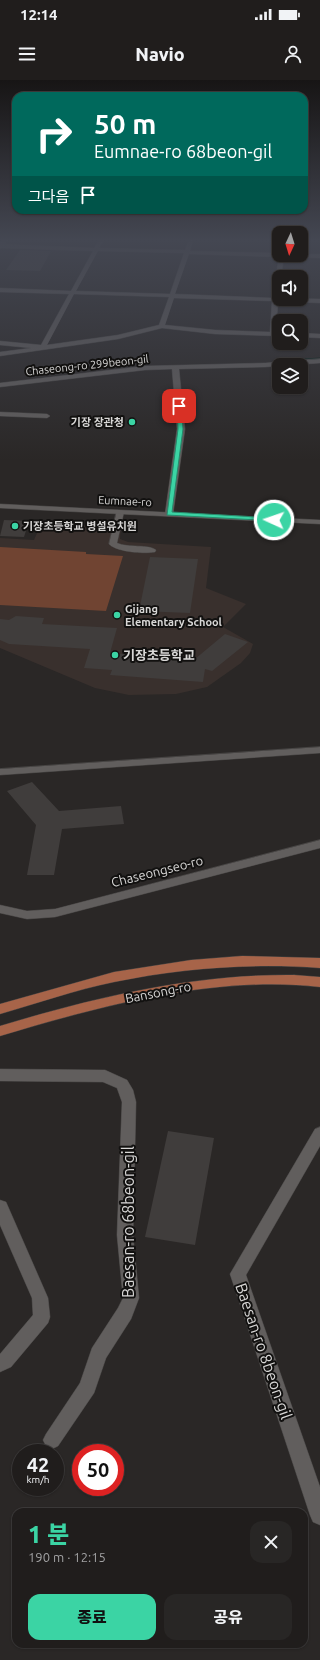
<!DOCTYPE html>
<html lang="ko">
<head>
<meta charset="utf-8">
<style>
  body { margin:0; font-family:Ubuntu,"Noto Sans KR",sans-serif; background:#282625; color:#f1f3f6; height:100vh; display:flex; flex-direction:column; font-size:15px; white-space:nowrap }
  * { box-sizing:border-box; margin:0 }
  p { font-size:13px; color:#a2a2a3 }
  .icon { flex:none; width:22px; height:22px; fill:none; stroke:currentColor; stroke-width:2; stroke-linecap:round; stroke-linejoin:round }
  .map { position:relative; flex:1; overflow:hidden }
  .side { position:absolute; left:12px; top:1428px; width:296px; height:140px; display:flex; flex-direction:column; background:#201d1c; border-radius:12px; box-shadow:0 1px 3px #0004,0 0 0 1px #3d3b3b }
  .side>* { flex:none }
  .banner { position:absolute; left:12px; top:12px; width:296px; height:122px; border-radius:12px; box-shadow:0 1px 3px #0004,0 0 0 1px #3d3b3b; background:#00695c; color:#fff; overflow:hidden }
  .needle { width:26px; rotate:184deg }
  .tools { position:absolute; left:272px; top:146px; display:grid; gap:8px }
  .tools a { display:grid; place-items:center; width:36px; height:36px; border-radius:8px; background:#201d1c; box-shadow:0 1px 3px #0004,0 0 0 1px #3d3b3b; font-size:20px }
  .speed { position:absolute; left:12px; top:1364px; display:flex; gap:8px; font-size:20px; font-weight:700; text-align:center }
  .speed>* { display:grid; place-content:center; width:52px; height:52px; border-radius:50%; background:#201d1c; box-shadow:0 1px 3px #0004,0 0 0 1px #3d3b3b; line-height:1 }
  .speed small { font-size:10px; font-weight:400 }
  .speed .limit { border:6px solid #d22; background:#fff; color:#111 }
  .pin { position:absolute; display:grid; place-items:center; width:34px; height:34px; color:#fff; margin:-17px; border-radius:8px; box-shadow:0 2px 6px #0006 }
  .me { position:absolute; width:44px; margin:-22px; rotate:273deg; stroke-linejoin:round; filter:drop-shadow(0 0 3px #0008) }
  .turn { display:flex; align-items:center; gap:14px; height:84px; padding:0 16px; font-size:18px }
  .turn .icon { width:52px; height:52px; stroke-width:2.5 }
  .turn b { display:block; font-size:28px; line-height:34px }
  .then { display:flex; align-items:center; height:38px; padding:0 16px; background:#0003; gap:8px; font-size:15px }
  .round { display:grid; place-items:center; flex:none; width:42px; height:42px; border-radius:12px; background:#282625 }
  .headline { display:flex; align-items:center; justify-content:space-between; height:68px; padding:0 16px }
  h1 { font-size:24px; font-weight:800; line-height:30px; color:#3bd4a4 }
  .button { display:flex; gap:8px; margin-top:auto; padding:8px 16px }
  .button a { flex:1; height:46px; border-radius:12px; background:#3bd4a4; color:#111; font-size:16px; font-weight:800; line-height:46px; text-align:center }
  .button a+a { background:#282625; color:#f1f3f6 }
  .status { display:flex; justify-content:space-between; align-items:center; height:28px; padding:0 20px; background:#201d1c; direction:ltr }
  .status svg { height:11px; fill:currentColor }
  header { display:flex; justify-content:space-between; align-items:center; height:52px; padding:0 16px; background:#201d1c; font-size:18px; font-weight:800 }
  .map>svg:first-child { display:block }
  .built { fill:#39302d }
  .green { fill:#704432 }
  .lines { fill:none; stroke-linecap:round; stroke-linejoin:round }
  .stream-far1 { stroke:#001e14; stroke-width:3 }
  .stream { stroke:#001e14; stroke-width:3.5 }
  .building { fill:#403d3c }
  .lane-casing { stroke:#464443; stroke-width:1 }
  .street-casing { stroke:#464443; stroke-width:1 }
  .secondary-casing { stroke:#464443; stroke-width:1 }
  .primary-casing { stroke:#464443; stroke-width:1 }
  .lane { fill:#615e5d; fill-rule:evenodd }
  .street { fill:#615e5d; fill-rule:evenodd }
  .secondary { fill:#615e5d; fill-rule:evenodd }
  .primary { fill:#a76449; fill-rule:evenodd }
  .route { fill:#3bd4a4; stroke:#268a6b }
  .poi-dot { fill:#3bd4a4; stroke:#121110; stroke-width:1.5 }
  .labels { text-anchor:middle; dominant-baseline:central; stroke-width:4; stroke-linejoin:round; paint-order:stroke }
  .far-street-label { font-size:11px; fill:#d8d7d6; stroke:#121110 }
  .far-poi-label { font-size:11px; font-weight:bold; fill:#d8d7d6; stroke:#121110; text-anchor:start }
  .poi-label { font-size:13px; font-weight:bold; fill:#d8d7d6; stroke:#121110; text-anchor:start }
  .street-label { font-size:13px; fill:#d8d7d6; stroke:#121110 }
  .near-street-label { font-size:16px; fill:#d8d7d6; stroke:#121110 }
</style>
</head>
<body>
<div class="status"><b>12:14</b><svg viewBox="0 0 49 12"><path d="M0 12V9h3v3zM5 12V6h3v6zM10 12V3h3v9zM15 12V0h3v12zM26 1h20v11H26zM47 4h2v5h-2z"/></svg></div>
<header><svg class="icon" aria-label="menu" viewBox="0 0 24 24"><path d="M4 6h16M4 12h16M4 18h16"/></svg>Navio<svg class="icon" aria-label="person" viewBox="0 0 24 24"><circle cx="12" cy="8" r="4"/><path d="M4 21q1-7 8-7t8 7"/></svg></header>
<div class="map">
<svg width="320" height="1580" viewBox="0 0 320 1580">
  <rect width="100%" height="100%" fill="#2a2726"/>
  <polygon class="built" points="86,445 121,446 120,459 128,462 211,467 206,508 246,524 223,547 253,564 250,573 241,583 207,607 176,614 129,615 95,608 0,568 0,458 34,460 38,451"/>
  <polygon class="green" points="0,467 86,472 86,474 123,476 106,531 0,525"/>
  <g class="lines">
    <polyline class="stream-far1" points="290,281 320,279"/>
    <polyline class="stream" points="290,281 302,280"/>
  </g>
  <g class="building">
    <polygon points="20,170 51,171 40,191 6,190"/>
    <polygon points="4,440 29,441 24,457 0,456"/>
    <polygon points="150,477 198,479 190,533 139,531"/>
    <polygon points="16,536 44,538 42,544 117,548 110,573 195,579 225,554 248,562 212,591 205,589 203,602 110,595 112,590 84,588 90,569 9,564 0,560 0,539 9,540"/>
    <polygon points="32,702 59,731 121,726 124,744 62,749 54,795 27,795 36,745 7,711"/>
    <polygon points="168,1051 214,1058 195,1165 145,1157"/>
  </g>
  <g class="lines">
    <g class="lane-casing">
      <path id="lane" d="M117 430 124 432 117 463C128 468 149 464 156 470L155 472C144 474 116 472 109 464Z"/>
    </g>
    <g class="street-casing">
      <g id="street">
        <path d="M99 160H104L99 168 185 170 189 160H193L190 171 279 173V175L320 174V178L284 177 281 197H279L278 218 320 219V223L278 221 276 252H279V256L215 254 162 248 118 259 0 276V272L31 268 0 265V261L41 265 69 214 0 212V208L71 211 93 171 0 168V164L94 168ZM98 171 184 173 170 214 76 211ZM189 174 279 177 272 218 175 214ZM74 214 169 217 159 245 118 255 47 265ZM174 218 272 221 270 252 215 250 165 245Z"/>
        <polygon points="301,253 320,254 320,258 301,257"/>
        <polygon points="320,279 320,283 265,287 179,289 185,349 173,434 169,436 165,434 177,349 172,289 145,290 0,307 0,303 145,286 265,283"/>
        <polygon points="0,332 47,334 50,336 47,338 0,336"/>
        <polygon points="320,667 320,673 0,695 0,689"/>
        <polygon points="320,760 320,768 55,837 27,839 0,833 0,825 27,831 55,829"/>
        <polygon points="0,989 105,990 127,1000 133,1010 136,1022 133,1155 139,1218 131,1239 106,1278 94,1313 58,1366 52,1369 46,1366 43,1360 46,1354 80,1303 92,1268 118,1228 123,1218 117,1155 122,1022 117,1008 103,1002 0,1001"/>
        <polygon points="320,1047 320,1066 246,1195 320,1407 320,1445 313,1442 310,1435 230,1194 315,1049"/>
        <polygon points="0,1120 6,1122 48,1218 50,1237 48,1243 11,1287 0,1292 0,1274 33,1235 32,1218 0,1145"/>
      </g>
    </g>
    <g class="secondary-casing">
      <g id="secondary">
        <polygon points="3,160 8,160 0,169 0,163"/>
        <polygon points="0,424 320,440 320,444 0,428"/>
      </g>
    </g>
    <g class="primary-casing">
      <g id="primary">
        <path d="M242 876 320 878V888C251 883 182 888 114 902 75 910 38 923 0 934V924L114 892 191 880Z"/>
        <path d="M294 895 320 897V907C215 895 100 926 0 956V946C96 917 193 894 294 895Z"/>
      </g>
    </g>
    <use href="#lane" class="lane"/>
    <use href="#street" class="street"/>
    <use href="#secondary" class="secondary"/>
    <use href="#primary" class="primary"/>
  </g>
  <linearGradient id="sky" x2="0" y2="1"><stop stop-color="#171515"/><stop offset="0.42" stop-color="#444752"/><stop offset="1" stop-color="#444752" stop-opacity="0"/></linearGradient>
  <rect width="320" height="381" fill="url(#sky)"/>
  <polygon class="route" points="177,324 181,326 183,349 172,432 274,438 277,440 276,441 167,435 178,349"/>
  <g class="poi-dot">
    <circle cx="132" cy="342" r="4"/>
    <circle cx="15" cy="446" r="4"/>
    <circle cx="117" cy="535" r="4"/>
    <circle cx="115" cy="575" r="4"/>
  </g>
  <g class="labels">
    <g class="far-street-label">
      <text transform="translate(87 285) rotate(-6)">Chaseong-ro 299beon-gil</text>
      <text transform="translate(125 421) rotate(3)">Eumnae-ro</text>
    </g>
    <g class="far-poi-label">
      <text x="124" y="342" text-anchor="end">기장 장관청</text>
      <text x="23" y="446">기장초등학교 병설유치원</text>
      <text x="125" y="529">Gijang<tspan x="125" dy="13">Elementary School</tspan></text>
    </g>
    <g class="poi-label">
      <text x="123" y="575">기장초등학교</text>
    </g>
    <g class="street-label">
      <text transform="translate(157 791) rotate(-14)">Chaseongseo-ro</text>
      <text transform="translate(158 912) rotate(-11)">Bansong-ro</text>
    </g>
    <g class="near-street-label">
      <text transform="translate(128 1142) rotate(-90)">Baesan-ro 68beon-gil</text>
      <text transform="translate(264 1271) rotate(71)">Baesan-ro 8beon-gil</text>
    </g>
  </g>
</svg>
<div class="tools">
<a><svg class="needle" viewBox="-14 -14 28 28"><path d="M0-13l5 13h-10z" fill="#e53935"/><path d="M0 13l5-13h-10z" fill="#a2a2a3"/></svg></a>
<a><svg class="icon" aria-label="sound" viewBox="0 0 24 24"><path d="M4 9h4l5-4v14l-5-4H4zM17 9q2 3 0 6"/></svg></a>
<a><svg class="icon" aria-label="search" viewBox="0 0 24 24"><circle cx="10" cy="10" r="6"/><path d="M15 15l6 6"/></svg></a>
<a><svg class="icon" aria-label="layers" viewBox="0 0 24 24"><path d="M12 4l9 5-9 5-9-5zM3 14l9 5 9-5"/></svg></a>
</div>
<div class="speed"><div>42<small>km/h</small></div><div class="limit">50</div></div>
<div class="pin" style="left:179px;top:326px;background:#d93025"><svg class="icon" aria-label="arrive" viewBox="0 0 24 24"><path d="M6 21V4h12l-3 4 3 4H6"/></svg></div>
<svg class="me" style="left:274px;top:440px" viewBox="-20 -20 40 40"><circle r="17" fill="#3bd4a4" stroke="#fff" stroke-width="3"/><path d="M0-11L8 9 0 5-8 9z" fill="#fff"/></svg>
<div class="banner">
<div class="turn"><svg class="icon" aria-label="right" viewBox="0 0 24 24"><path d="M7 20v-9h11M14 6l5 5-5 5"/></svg><div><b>50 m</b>Eumnae-ro 68beon-gil</div></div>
<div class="then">그다음<svg class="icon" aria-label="arrive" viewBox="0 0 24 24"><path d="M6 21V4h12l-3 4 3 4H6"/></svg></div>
</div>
<section class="side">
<div class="headline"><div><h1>1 분</h1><p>190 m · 12:15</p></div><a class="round"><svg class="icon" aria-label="close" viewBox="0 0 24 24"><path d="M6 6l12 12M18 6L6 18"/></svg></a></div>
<div class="button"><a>종료</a><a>공유</a></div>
</section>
</div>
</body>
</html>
